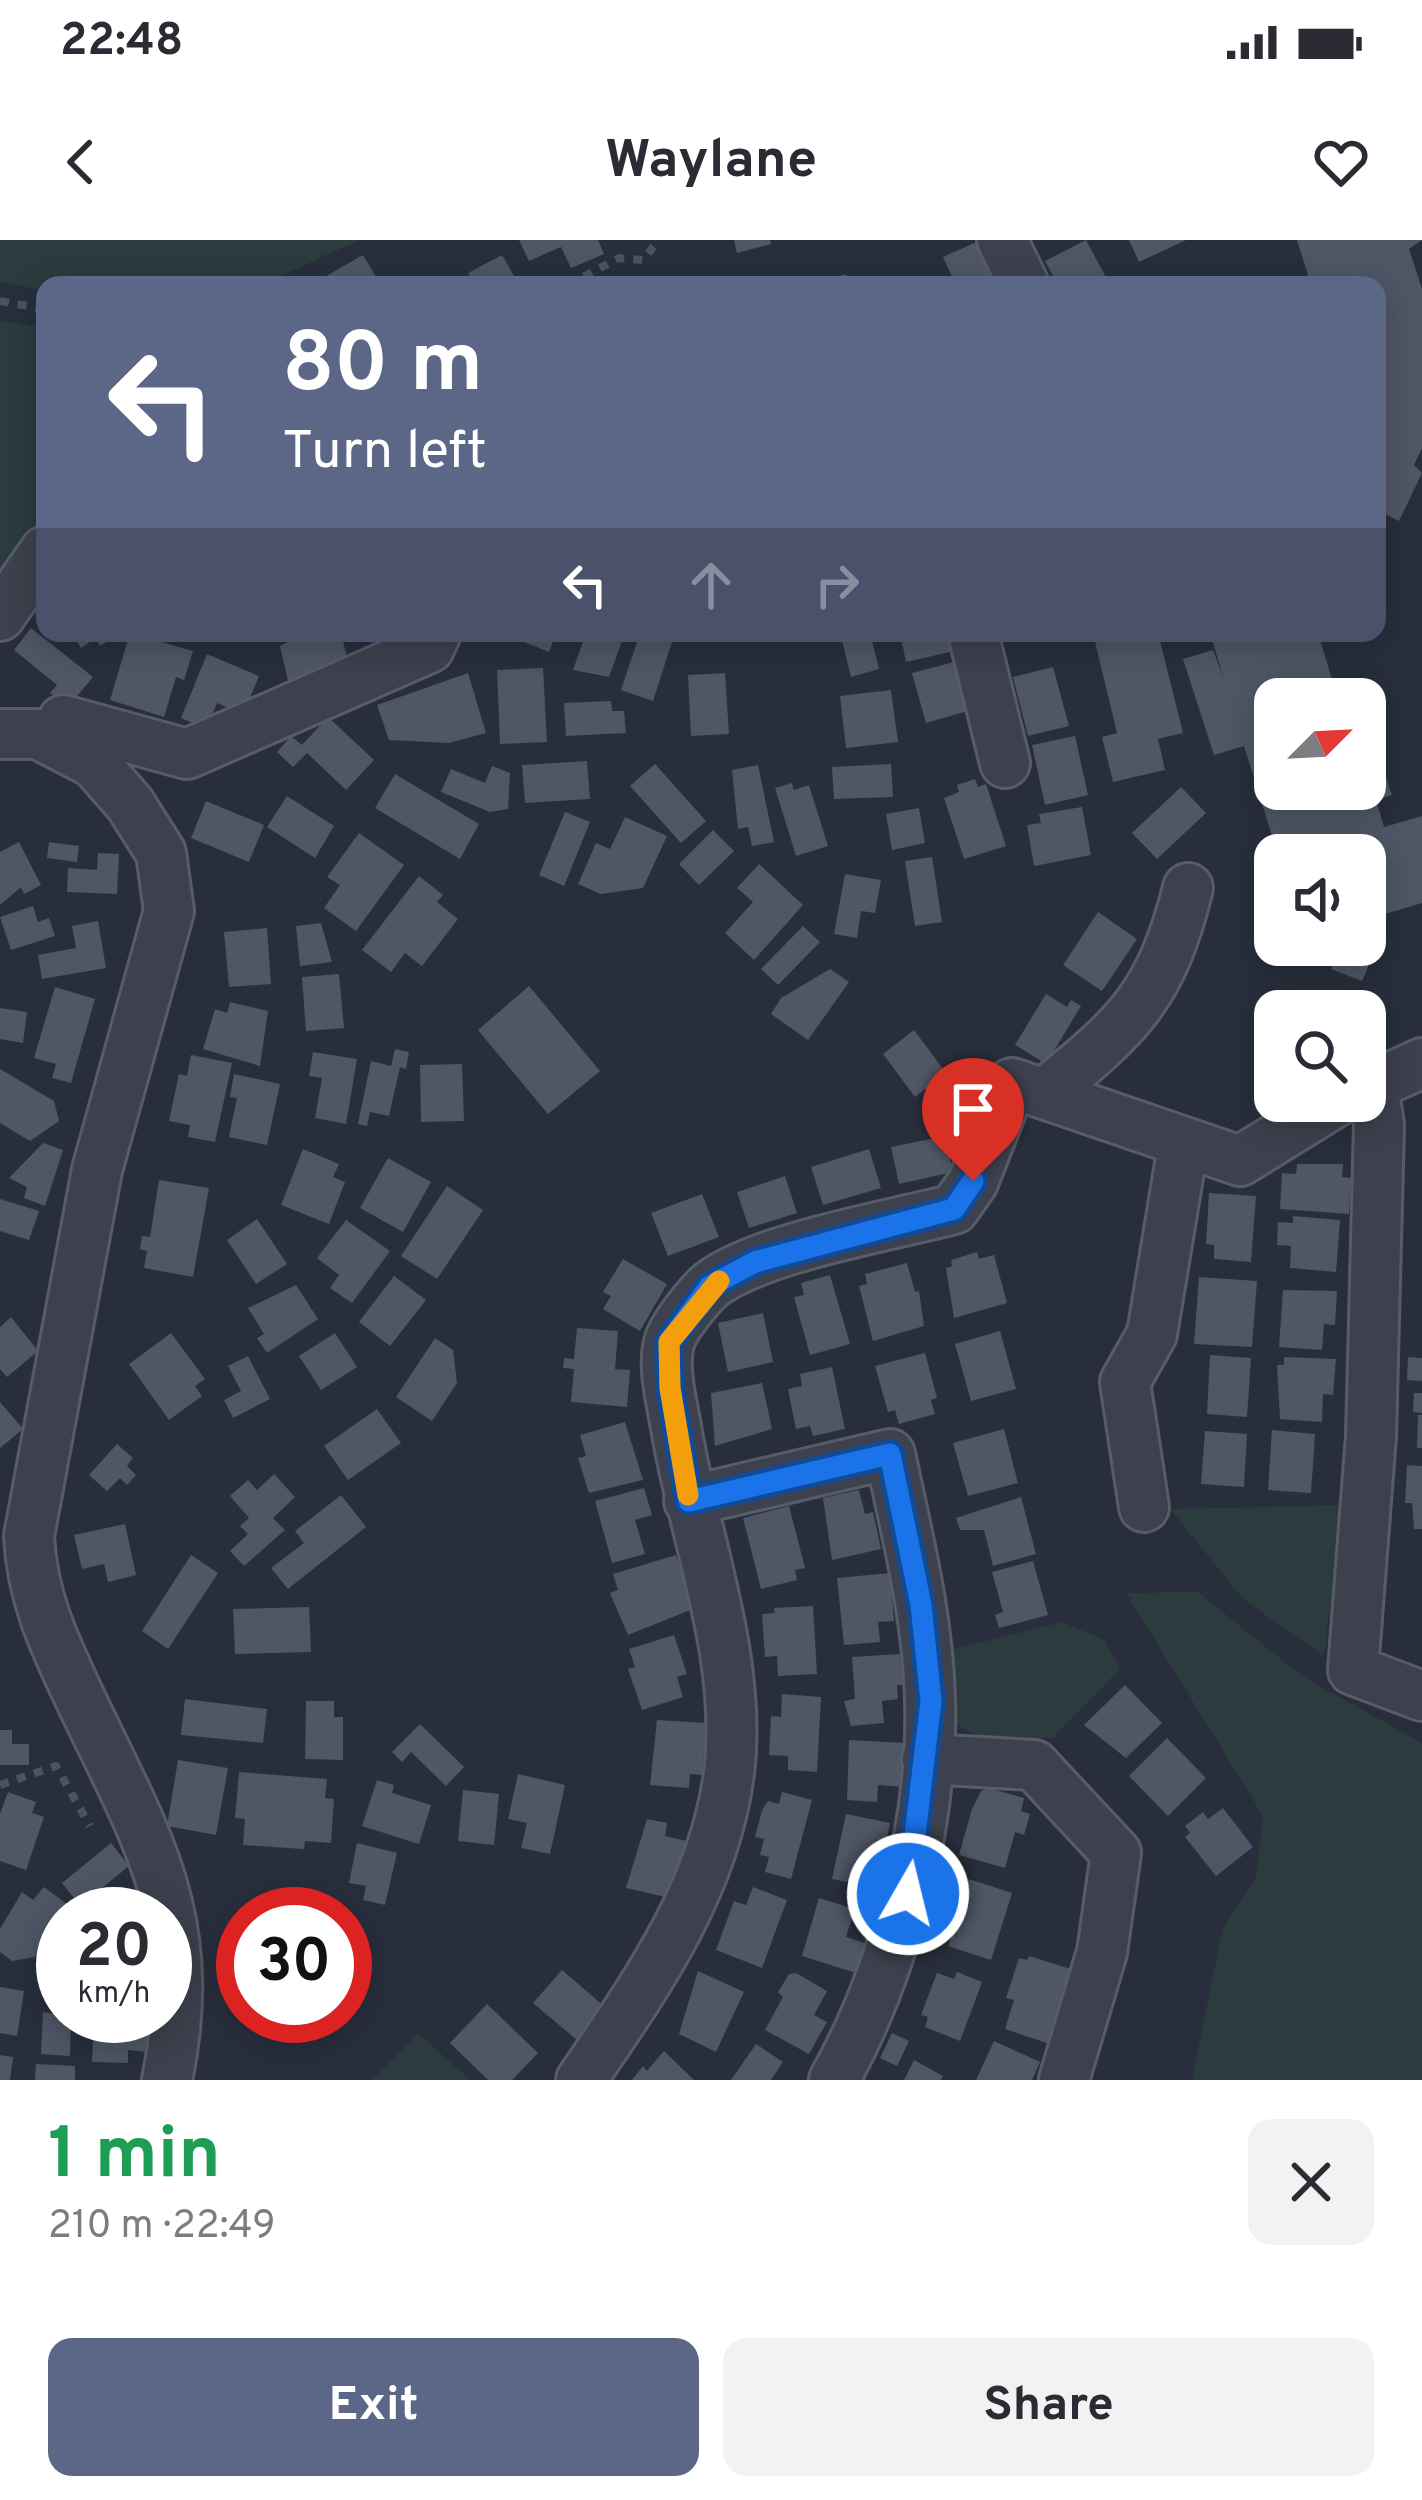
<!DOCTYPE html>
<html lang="en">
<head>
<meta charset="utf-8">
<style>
  body { margin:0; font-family:Overpass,sans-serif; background:#f2f2f3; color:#2b2b33; height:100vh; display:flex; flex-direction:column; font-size:45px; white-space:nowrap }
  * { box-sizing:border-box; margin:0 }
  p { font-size:39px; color:#7c7c81 }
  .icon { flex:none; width:66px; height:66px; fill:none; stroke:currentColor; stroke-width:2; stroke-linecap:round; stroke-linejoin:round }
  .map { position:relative; height:1840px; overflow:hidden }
  .details { display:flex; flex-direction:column; background:#fff; flex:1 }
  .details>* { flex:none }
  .top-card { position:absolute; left:36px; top:36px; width:1350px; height:366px; border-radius:24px; box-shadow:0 6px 30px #0003; background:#5c6686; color:#fff; overflow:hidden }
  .needle { width:78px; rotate:66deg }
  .buttons { position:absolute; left:1254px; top:438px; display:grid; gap:24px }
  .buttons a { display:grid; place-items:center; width:132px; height:132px; border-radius:24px; background:#fff; box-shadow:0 6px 30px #0003; font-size:60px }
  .speed { position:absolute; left:36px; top:1647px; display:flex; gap:24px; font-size:60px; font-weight:700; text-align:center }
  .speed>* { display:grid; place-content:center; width:156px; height:156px; border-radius:50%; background:#fff; box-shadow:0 6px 30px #0003; line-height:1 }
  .speed small { font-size:30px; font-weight:400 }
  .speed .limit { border:18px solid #d22; background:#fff; color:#111 }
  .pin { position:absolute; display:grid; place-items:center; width:102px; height:102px; color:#fff; margin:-123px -51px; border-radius:50% 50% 50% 0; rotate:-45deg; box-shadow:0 0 12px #0007 }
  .pin .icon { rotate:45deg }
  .me { position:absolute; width:132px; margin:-66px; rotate:8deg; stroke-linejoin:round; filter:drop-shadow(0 0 9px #0008) }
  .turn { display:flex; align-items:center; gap:42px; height:252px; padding:0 48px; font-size:54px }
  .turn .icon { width:156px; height:156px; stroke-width:2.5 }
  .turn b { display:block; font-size:84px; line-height:102px }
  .lanes { display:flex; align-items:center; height:114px; padding:0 48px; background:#0003; justify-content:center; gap:60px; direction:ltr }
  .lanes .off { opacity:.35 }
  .round { display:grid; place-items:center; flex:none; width:126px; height:126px; border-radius:24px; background:#f2f2f3 }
  .summary { display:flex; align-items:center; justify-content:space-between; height:204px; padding:0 48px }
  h1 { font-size:72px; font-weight:700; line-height:90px; color:#1e9e55 }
  .action { display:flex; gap:24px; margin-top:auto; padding:24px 48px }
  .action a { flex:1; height:138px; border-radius:24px; background:#5c6686; color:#fff; font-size:48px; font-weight:700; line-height:138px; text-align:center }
  .action a+a { background:#f2f2f3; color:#2b2b33 }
  .status { display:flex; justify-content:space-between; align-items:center; height:84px; padding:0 60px; background:#fff; direction:ltr }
  .status svg { height:33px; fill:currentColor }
  header { display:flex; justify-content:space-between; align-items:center; height:156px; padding:0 48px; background:#fff; font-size:54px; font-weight:700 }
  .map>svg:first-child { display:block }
  .green { fill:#2b3b3e }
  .building { fill:#4f5665 }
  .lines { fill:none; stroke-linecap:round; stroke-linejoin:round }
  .minor-casing { stroke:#575c68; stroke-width:54 }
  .path { stroke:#48565b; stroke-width:8; stroke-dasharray:9 9; stroke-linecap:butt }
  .minor { stroke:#3c414d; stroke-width:48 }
  .route-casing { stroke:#114b97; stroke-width:30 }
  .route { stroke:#1a73e8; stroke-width:21 }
  .slow { stroke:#f59e0b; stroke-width:21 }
</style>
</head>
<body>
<div class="status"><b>22:48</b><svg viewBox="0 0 49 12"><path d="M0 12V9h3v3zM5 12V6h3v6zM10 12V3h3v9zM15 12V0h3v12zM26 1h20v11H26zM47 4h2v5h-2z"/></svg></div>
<header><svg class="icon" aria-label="back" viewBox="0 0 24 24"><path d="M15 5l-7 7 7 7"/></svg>Waylane<svg class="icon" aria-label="heart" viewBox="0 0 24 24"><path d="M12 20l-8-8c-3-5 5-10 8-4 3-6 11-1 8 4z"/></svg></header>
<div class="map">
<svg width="1422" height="1840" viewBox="0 0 1422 1840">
  <rect width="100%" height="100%" fill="#282e3c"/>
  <g class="green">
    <polygon points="0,0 360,0 261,45 248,45 243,36 175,45 45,45 45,51 0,42"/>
    <polygon points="0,80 45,88 45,285 0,347"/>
    <polygon points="1343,1265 1324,1416 1243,1359 1170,1269"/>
    <polygon points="1198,1352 1302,1436 1422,1503 1422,1840 1192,1840 1222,1691 1256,1637 1263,1576 1126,1353"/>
    <path d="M1062 1382 1105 1400 1120 1429 1053 1498C1022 1498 982 1505 957 1484L951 1410Z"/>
    <polygon points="418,1793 470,1840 372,1840"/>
  </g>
  <g class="building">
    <polygon points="519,0 598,0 604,14 571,28 561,7 529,21"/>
    <polygon points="734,0 770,0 771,4 737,13"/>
    <polygon points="981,0 1002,45 956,45 943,17"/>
    <polygon points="1086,0 1110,45 1058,45 1045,21"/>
    <polygon points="1129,0 1186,0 1139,22"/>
    <polygon points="1297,0 1422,0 1409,9 1422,49 1422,208 1414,225 1422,233 1399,281 1383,273 1377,284 1377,45 1311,45"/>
    <polygon points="363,15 381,45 324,45 321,39"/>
    <polygon points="502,15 519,45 475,45 468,33"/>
    <polygon points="846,34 849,45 812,45 812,44"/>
    <polygon points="31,388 93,437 68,467 50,453 57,445 14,410"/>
    <polygon points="72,393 121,393 100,406 96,398 81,408"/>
    <polygon points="130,393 193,411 184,440 176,437 164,477 110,460"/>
    <polygon points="305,393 341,393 350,429 289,445 280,406"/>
    <polygon points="367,393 395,393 371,403"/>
    <polygon points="501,393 556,393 549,412"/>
    <polygon points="586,393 625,393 609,437 573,430"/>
    <polygon points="640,393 672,402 653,461 621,450"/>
    <polygon points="840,393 870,393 879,429 851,437"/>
    <polygon points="900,393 950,393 954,411 906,422"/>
    <polygon points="1093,393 1158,393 1183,493 1158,499 1165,530 1113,542 1102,497 1117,493"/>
    <polygon points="1210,393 1318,393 1338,459 1275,459 1275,549 1365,549 1366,512 1372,531 1383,528 1392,555 1376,560 1384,587 1422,576 1422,663 1365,680 1365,615 1278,615 1244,506 1214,515 1183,419 1213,410 1224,439"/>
    <polygon points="207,414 259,436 243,474 217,463 206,489 181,478"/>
    <polygon points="958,421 971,470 926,483 912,433"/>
    <polygon points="1053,427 1069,486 1028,496 1013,437"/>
    <polygon points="543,428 547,502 500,504 497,430"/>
    <polygon points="468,433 486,493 449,503 389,500 377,465"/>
    <polygon points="725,433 729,494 691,496 688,435"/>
    <polygon points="891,450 898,502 846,508 840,456"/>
    <polygon points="611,461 612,471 624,471 626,493 566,496 564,463"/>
    <polygon points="328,477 374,520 346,550 307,513 293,527 277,512 291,496 302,505"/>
    <polygon points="1075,496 1088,555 1045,565 1032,505"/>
    <polygon points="587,521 590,559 525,563 522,525"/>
    <polygon points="655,524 706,581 681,603 630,546"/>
    <polygon points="891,524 893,557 834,559 832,527"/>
    <polygon points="758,525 774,602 752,606 748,587 738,589 732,530"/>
    <polygon points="492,526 510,533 508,569 490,572 441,552 451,529 485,543"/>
    <polygon points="395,534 479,584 460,619 375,568"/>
    <polygon points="975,539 978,547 986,544 1006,606 964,619 944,558 959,552 957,545"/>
    <polygon points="792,543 794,550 809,545 828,606 796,616 775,548"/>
    <polygon points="1181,547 1206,573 1157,619 1132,593"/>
    <polygon points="287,556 334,586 315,618 267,587"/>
    <polygon points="206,561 264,585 249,622 191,598"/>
    <polygon points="1082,567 1091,615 1034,626 1027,585 1041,583 1039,574"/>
    <polygon points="919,568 925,603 892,610 886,574"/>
    <polygon points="565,572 590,582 564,646 539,635"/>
    <polygon points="625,577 667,596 643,648 601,654 578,644 596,603 610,609"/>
    <polygon points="713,590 734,611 699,645 679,624"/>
    <polygon points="359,593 404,625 356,691 324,668 340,645 327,637"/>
    <polygon points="19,602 41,645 24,654 21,647 0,665 0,612"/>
    <polygon points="49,602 79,606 77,622 47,618"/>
    <polygon points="98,613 119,614 117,654 67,652 68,628 97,630"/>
    <polygon points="932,617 942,682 915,686 905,621"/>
    <polygon points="759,624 803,665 754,720 725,693 753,662 737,648"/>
    <polygon points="845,634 881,640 875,673 861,671 857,698 834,694"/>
    <polygon points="419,636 443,655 437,662 458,679 422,726 405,713 391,732 362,710"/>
    <polygon points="33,666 38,682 49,678 55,696 11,710 0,677"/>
    <polygon points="1098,672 1137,699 1102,751 1063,725"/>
    <polygon points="98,681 106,728 42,739 38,715 76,708 72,686"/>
    <polygon points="321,683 332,722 300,726 296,686"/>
    <polygon points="803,686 820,702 778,745 761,729"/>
    <polygon points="267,688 271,744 229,747 224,692"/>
    <polygon points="1347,711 1371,720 1362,741 1331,729 1337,714 1344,717"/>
    <polygon points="830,729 849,742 808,800 771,774 781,758"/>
    <polygon points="339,734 344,788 306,791 302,737"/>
    <polygon points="529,746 600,831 548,874 478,790"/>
    <polygon points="55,747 95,759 71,843 52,838 56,824 34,818"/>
    <polygon points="1046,754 1067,767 1071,760 1081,766 1046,824 1015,805"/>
    <polygon points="230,762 268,771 260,826 203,809 215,769 227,773"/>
    <polygon points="0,768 27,772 23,803 0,799"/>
    <polygon points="914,790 946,833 915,857 883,814"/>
    <polygon points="395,809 409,812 406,829 400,827 389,876 370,872 367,886 358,884 371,821 391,826"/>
    <polygon points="313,812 357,819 346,884 315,878 322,838 309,836"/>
    <polygon points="191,815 232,823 215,902 188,897 190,885 169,881 179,834 187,836"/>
    <polygon points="462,824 464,881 421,882 420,825"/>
    <polygon points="0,829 54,861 59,881 30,901 0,883"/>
    <polygon points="234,834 280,844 267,905 229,897 237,858 230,857"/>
    <polygon points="945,896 953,932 899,944 891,907"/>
    <polygon points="43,903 63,910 45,966 24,958 27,947 9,938"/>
    <polygon points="303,909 339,924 333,937 345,942 329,984 281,965"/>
    <polygon points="869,909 881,948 823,965 811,927"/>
    <polygon points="388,918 431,942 403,992 360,968"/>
    <polygon points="1297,924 1343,924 1342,937 1351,938 1349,974 1280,969 1282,933 1296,934"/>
    <polygon points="785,936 797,973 749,988 737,952"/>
    <polygon points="159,940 209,948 193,1037 144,1028 147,1011 140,1009 142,996 150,997"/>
    <polygon points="447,946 483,970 437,1039 401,1016"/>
    <polygon points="1209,953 1256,956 1251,1022 1214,1019 1214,1005 1206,1004"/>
    <polygon points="702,954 719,997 668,1016 651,973"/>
    <polygon points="0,959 39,971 29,1000 0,991"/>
    <polygon points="1293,976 1340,980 1336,1032 1290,1028 1291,1006 1277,1005 1278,982 1293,983"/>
    <polygon points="257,979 287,1024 256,1044 227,1000"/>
    <polygon points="346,980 390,1011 352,1063 330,1048 339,1035 317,1018"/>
    <polygon points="977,1012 979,1019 994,1015 1007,1063 954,1078 946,1028 952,1026 951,1020"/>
    <polygon points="623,1019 667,1044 640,1091 603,1069 611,1056 603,1052"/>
    <polygon points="907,1023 915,1052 919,1051 924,1086 873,1101 859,1046 867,1044 865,1034"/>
    <polygon points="830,1035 850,1104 810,1115 794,1057 804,1055 801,1043"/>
    <polygon points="394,1036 426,1060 390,1106 359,1082"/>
    <polygon points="1199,1037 1257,1041 1252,1107 1194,1104"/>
    <polygon points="296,1045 318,1079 267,1113 257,1098 264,1094 248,1068"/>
    <polygon points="1283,1050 1337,1051 1335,1085 1324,1084 1322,1110 1279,1107"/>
    <polygon points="763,1073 773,1122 728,1132 718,1083"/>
    <polygon points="11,1077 38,1111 7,1137 0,1129 0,1087"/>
    <polygon points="577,1088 618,1091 615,1129 630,1130 627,1167 571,1162 574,1129 563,1128 564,1118 574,1119"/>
    <polygon points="1000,1091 1016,1149 971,1161 955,1104"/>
    <polygon points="171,1093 205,1139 195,1146 202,1156 169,1180 129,1124"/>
    <polygon points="335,1093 357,1127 321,1150 299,1116"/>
    <polygon points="435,1098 453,1110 457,1143 432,1181 396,1157"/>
    <polygon points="925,1113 937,1158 931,1160 935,1174 899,1184 895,1170 888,1172 875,1126"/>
    <polygon points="1210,1115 1251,1118 1247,1177 1207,1174"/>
    <polygon points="248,1116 270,1159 233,1178 224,1160 241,1151 228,1126"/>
    <polygon points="1284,1117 1336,1119 1333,1155 1323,1154 1322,1182 1280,1179 1277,1125 1284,1125"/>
    <polygon points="1408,1117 1422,1118 1422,1141 1407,1140"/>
    <polygon points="832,1127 845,1189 813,1196 810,1186 796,1189 788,1149 802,1146 800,1134"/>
    <polygon points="762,1143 772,1189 715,1206 711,1153"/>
    <polygon points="1414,1153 1422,1153 1422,1173 1413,1172"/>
    <polygon points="0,1162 23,1189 0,1208"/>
    <polygon points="377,1169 401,1203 348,1240 324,1206"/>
    <polygon points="1418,1175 1422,1175 1422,1208 1417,1208"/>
    <polygon points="625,1182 643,1240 589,1253 578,1218 586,1216 580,1195"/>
    <polygon points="1004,1189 1018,1243 968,1256 953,1203"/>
    <polygon points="1272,1190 1315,1194 1311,1253 1268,1250"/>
    <polygon points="1205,1191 1247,1194 1244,1247 1201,1244"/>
    <polygon points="117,1204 133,1218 127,1226 136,1235 127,1245 120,1238 107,1251 89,1235"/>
    <polygon points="1407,1225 1422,1226 1422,1289 1414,1289 1412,1263 1405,1263"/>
    <polygon points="274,1234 295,1257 273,1278 285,1290 244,1326 230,1311 248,1294 240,1286 249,1278 230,1256 248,1240 257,1250"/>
    <polygon points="644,1248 652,1275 635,1280 645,1314 612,1323 595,1261"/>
    <polygon points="859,1250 865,1274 873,1272 881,1309 832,1320 823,1258"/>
    <polygon points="341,1255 366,1287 288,1349 271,1328 304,1303 295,1291"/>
    <polygon points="1021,1257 1036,1314 993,1326 984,1290 960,1290 956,1278"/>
    <polygon points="789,1266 805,1328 795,1330 797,1340 761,1349 743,1278"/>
    <polygon points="125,1284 136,1335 108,1342 104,1324 82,1329 74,1295"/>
    <polygon points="191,1315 218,1333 168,1409 142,1391"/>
    <polygon points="676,1315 693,1369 628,1395 610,1353 618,1350 613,1334"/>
    <polygon points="1033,1321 1048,1375 999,1388 995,1375 1003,1372 992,1332"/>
    <polygon points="890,1333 894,1381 878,1382 880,1402 844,1405 837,1338"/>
    <polygon points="813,1366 817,1434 778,1436 777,1416 765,1417 762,1374 775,1373 774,1368"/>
    <polygon points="309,1367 311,1412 235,1414 233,1369"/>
    <polygon points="674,1395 687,1434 677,1437 683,1457 642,1470 628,1429 635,1427 629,1409"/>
    <polygon points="900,1414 903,1445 897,1445 898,1459 882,1461 884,1483 851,1486 844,1461 855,1459 852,1417"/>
    <polygon points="1125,1445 1162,1483 1126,1518 1084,1485"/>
    <polygon points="782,1454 821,1457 817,1532 788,1530 788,1516 769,1515 771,1476 781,1477"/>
    <polygon points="185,1459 267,1469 263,1503 181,1495"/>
    <polygon points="306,1461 334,1461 334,1477 343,1477 343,1520 305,1519"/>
    <polygon points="657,1480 706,1483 702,1535 690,1534 689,1548 650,1545"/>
    <polygon points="420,1484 464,1527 446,1546 411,1512 402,1522 392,1512"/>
    <polygon points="0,1490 12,1490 12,1504 29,1504 29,1525 0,1525"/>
    <polygon points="1167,1498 1206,1538 1168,1576 1129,1536"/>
    <polygon points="849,1500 906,1503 904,1547 878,1545 877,1562 847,1560"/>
    <polygon points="178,1520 228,1528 216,1595 167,1586"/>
    <polygon points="239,1532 327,1539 325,1558 334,1559 331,1603 305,1601 304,1609 243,1605 245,1579 235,1578"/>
    <polygon points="518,1534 565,1545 550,1614 521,1608 527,1583 508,1579"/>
    <polygon points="377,1540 394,1545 392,1553 431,1565 419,1604 362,1586"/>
    <polygon points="989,1548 1024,1558 1021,1571 1030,1574 1024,1595 1015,1592 1005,1628 959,1615 972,1569 981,1551"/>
    <polygon points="463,1550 499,1554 494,1605 458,1601"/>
    <polygon points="8,1552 36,1562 32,1573 44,1577 26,1630 0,1621 0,1574"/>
    <polygon points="782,1552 812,1560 791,1639 765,1632 769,1617 760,1615 764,1599 755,1597 762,1570 768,1561 779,1564"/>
    <polygon points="1223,1568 1253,1607 1216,1636 1185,1597 1190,1593 1185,1586 1203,1572 1208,1579"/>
    <polygon points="846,1574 890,1583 877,1648 832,1639"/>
    <polygon points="647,1579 667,1583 665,1596 687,1601 674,1659 626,1648"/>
    <polygon points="111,1603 129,1626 80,1666 62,1643"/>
    <polygon points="357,1603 397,1613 385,1665 363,1660 366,1646 349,1643"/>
    <polygon points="969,1639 1012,1653 991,1720 948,1706 952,1695 946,1693 958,1653 964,1655"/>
    <polygon points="44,1647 72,1668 35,1717 12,1721 0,1712 0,1689 22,1652 33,1660"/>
    <polygon points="753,1647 787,1660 762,1728 716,1710 734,1661 746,1665"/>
    <polygon points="819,1658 855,1669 846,1697 868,1704 859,1734 802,1716"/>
    <polygon points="1029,1716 1074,1730 1050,1804 1005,1789 1014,1760 1006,1758 1019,1718 1027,1720"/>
    <polygon points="562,1730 605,1767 577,1800 533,1763"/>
    <polygon points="698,1731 744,1752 716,1812 679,1794"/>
    <polygon points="957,1732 982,1742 960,1801 925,1787 928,1777 921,1775 937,1733 954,1739"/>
    <polygon points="796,1733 827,1751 814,1775 827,1782 809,1814 765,1790 783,1757 778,1752 789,1734"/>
    <polygon points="0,1747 24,1751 17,1796 0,1793"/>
    <polygon points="487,1764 538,1813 512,1840 488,1840 450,1803"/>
    <polygon points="43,1772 71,1776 70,1816 41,1814"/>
    <polygon points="94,1776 151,1778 149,1812 128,1810 128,1823 92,1822"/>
    <polygon points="892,1793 909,1801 897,1826 880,1818"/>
    <polygon points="994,1801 1040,1822 1032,1840 976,1840"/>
    <polygon points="756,1804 783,1822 771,1840 731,1840"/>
    <polygon points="664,1811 694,1840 632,1840 643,1826 647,1831"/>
    <polygon points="0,1815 13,1817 10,1840 0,1840"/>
    <polygon points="914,1820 943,1836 941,1840 904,1840"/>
    <polygon points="36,1824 75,1826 75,1840 35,1840"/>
  </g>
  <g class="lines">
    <g class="minor-casing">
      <g id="minor">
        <polyline points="1002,0 1024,45"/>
        <polyline points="0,376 45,311"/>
        <polyline points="973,393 1005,523"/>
        <polyline points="63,480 187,514 429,408 436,393"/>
        <path d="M0 494H38L94 523 130 564 161 613 169 671 97 930 29 1296C32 1356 53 1401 78 1454 145 1596 201 1676 167 1840"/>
        <polyline points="1373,845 1379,885 1371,1196 1353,1430 1422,1456"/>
        <polyline points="1365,849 1422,823"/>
        <path d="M1045 853C1129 785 1161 756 1188 648"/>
        <path d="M689 1261 890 1214C907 1295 928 1376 930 1459 934 1583 894 1733 834 1840"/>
        <polyline points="1144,1267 1125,1142 1152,1094 1183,906"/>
        <polyline points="927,1519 1034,1525 1116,1613 1102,1712 1064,1840"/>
        <path d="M581 1840C646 1745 714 1650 729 1533 743 1420 696 1303 677 1193 673 1167 662 1129 669 1103 673 1087 700 1054 712 1044 762 1007 890 986 954 969L973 942 1012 843 1240 921 1337 861"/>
      </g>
    </g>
    <g class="path">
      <polyline points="568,45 619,18 643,20 659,0"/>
      <polyline points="0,61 45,69"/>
      <polyline points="0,1545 56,1526 90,1586"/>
    </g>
    <use href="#minor" class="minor"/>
  </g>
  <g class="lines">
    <g class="route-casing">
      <polyline id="route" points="908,1654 931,1461 921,1365 890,1214 689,1261 670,1148 669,1102 710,1046 755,1022 954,969 973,941"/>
    </g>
    <use href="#route" class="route"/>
    <polyline class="slow" points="688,1255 670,1148 669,1102 719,1041"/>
  </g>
</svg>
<div class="buttons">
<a><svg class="needle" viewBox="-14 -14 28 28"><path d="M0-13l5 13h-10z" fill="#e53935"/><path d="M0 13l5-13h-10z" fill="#7c7c81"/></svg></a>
<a><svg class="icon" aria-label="sound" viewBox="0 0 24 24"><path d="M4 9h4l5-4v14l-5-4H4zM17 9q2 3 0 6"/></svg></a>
<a><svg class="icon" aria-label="search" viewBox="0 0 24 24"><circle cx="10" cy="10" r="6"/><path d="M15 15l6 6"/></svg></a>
</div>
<div class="speed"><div>20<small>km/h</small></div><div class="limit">30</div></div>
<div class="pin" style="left:973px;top:941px;background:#d93025"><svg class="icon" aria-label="arrive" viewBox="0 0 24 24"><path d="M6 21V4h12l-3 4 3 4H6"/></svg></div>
<svg class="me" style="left:908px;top:1654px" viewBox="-20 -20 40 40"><circle r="17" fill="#1a73e8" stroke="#fff" stroke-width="3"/><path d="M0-11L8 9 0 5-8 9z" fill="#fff"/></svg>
<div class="top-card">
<div class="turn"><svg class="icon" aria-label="left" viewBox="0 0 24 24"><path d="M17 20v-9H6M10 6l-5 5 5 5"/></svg><div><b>80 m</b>Turn left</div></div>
<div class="lanes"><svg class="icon" aria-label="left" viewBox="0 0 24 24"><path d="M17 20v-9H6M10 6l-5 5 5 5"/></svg><svg class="icon off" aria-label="ahead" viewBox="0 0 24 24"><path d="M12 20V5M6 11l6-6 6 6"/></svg><svg class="icon off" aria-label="right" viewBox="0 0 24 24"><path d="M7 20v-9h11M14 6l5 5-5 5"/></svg></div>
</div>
</div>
<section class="details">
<div class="summary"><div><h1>1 min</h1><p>210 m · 22:49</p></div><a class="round"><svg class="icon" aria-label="close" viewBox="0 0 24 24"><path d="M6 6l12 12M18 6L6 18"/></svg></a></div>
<div class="action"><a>Exit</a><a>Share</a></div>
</section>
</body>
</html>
